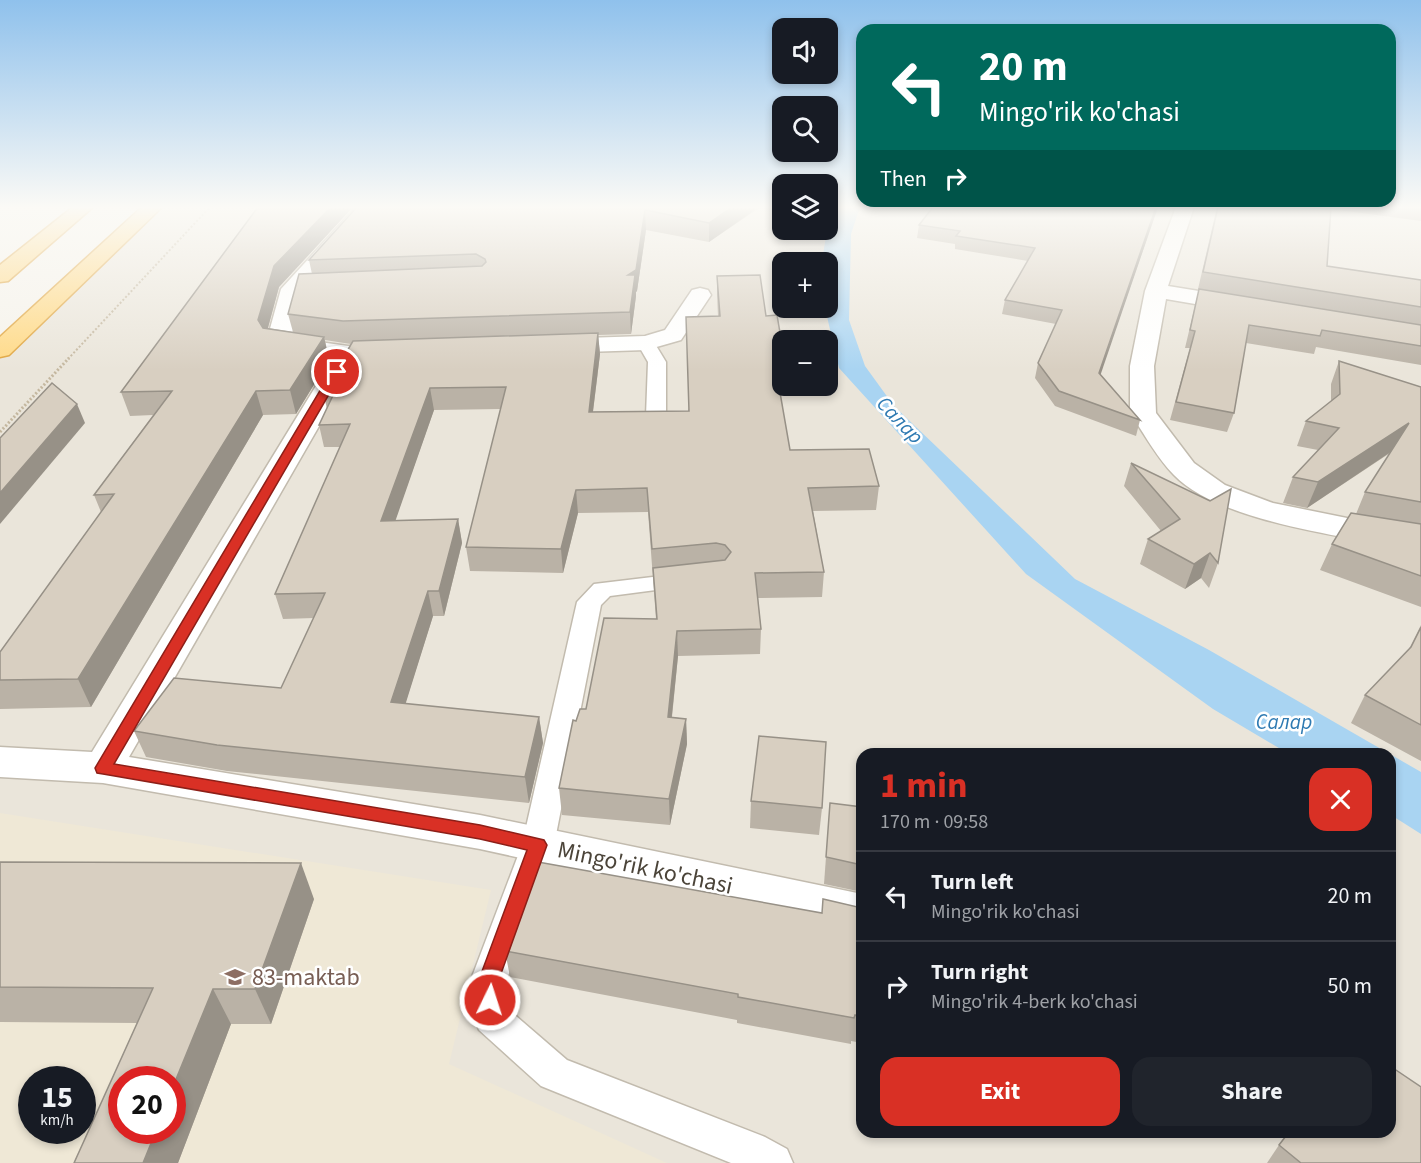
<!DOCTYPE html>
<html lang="en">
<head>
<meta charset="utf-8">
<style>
  body { margin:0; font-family:"Source Sans 3",sans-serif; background:#20242c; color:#f1f3f6; height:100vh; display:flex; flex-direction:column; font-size:22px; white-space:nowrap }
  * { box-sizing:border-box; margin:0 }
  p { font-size:20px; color:#9ea1a6 }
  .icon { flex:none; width:33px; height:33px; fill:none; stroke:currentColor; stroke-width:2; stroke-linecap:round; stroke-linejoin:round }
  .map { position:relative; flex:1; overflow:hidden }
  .sheet { position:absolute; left:856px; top:748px; width:540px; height:390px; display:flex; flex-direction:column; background:#171b24; border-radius:18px; box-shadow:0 3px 9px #0003 }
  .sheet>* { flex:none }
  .top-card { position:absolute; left:856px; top:24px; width:540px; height:183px; border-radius:18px; box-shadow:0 3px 9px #0003; background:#00695c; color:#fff; overflow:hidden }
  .tools { position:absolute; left:772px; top:18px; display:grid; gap:12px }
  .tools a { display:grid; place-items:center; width:66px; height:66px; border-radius:12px; background:#171b24; box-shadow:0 3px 9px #0003; font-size:30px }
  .speed { position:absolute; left:18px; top:1066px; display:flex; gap:12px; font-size:30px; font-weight:700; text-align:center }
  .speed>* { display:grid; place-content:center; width:78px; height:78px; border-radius:50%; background:#171b24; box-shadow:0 3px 9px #0003; line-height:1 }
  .speed small { font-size:15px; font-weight:400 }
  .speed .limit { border:9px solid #d22; background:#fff; color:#111 }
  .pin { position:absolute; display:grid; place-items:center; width:51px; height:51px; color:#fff; margin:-26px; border:3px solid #fff; border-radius:50%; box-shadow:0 2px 6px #0007 }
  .me { position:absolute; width:66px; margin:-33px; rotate:4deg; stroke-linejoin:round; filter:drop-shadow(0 0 4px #0008) }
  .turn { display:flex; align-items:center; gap:21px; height:126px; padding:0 24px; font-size:27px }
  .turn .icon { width:78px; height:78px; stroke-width:2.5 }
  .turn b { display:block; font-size:42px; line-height:51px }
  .then { display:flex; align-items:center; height:57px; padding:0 24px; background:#0003; gap:12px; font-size:22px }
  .round { display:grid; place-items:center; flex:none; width:63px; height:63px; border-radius:18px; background:#20242c }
  .overview { display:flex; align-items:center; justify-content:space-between; height:102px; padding:0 24px }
  h1 { font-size:36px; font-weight:700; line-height:45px; color:#d93025 }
  .primary-button { display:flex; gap:12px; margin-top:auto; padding:12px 24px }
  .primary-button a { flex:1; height:69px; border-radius:18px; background:#d93025; color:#fff; font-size:24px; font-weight:700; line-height:69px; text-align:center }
  .primary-button a+a { background:#20242c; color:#f1f3f6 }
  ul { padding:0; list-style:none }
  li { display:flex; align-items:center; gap:18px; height:90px; padding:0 24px; border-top:2px solid #363941 }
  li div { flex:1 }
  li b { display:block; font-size:22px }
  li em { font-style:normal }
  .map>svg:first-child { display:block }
  .residential { fill:#eae5da; fill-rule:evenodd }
  .education { fill:#efe8d6; fill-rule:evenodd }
  .water { fill:#a9d4f2 }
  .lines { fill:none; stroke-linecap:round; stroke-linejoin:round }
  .service-casing { stroke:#c2bbae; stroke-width:3 }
  .minor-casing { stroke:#c2bbae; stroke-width:3 }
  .trunk-casing { stroke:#e0a43c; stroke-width:3 }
  .path-far1 { stroke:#c4b79f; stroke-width:2; stroke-dasharray:2 2; stroke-linecap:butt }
  .path { stroke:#c4b79f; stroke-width:3; stroke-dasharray:2 2; stroke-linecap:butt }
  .service { fill:#fff; fill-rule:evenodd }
  .minor { fill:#fff; fill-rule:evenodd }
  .trunk { fill:#ffd985; fill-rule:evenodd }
  .wall { fill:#bab2a6 }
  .shaded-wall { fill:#979187 }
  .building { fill:#d8cfc1; stroke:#979187; stroke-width:1.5 }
  .route { fill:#d93025; stroke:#8d1f18; stroke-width:1.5 }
  .labels { text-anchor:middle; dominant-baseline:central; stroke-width:5; stroke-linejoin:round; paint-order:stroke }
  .water-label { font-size:21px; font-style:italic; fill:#2e7ab2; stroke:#fff }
  .near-street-label { font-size:24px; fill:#4b4439; stroke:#fff }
  .near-education-label { font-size:24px; fill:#785e54; stroke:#fff; text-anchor:start }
</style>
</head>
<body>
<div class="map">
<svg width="1421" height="1163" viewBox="0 0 1421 1163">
  <rect width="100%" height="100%" fill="#f6f3ec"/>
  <path class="residential" d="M153 207H783V230H828V207H1421V1163H0V350ZM783 262H828V308H783ZM783 340H828V386H783ZM862 754H1390V1132H862ZM32 1080H82V1131H32ZM122 1080H172V1131H122Z"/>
  <path class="education" d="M0 813 491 890 449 1064 667 1163H0ZM32 1080H82V1131H32ZM122 1080H172V1131H122Z"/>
  <polygon class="water" points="836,207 860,207 851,234 849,320 865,366 894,406 1075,579 1209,650 1421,772 1421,834 1391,815 1390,754 1289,754 1213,709 1026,574 839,368 825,308 828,308 828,262 822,262 828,223"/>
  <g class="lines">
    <g class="service-casing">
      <g id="service">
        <polygon points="646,338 652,339 666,362 666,416 663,420 649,420 646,416 648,362 637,343 640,339"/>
        <polygon points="686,573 694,575 698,580 694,585 610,596 601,605 554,845 506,982 509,1010 567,1060 765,1137 787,1149 793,1163 731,1163 541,1086 479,1030 474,1018 470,982 522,845 577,602 594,584"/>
      </g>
    </g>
    <g class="minor-casing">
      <g id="minor">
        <polygon points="356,207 375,207 303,290 291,338 348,346 391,344 400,346 403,351 400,356 357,360 129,757 480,815 862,894 862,933 480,849 103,783 0,777 0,747 92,752 333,358 278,350 270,348 266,343 281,289"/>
        <path d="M1176 207H1194L1168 286 1242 298 1250 300 1253 305 1250 310 1242 312 1166 299 1154 366 1156 413 1194 463 1225 485 1273 503 1421 533V551C1355 538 1220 523 1174 475 1158 459 1146 437 1134 419L1130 413V366L1145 291Z"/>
        <polygon points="700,288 708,290 711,295 681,340 646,350 554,353 546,351 542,346 546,341 554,339 645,336 665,330 692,290"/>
      </g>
    </g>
    <g class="trunk-casing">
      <g id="trunk">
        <polygon points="73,207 93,207 8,281 0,282 0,265"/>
        <polygon points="142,207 162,207 9,355 0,357 0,337"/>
      </g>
    </g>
    <polyline class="path-far1" points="68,359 210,207"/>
    <polyline class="path" points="0,432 69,358"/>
    <use href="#service" class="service"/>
    <use href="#minor" class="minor"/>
    <use href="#trunk" class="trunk"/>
  </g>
  <g class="wall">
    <polygon points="258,207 353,207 279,287 268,328 293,332 288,314 312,274 309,260 357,207 783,207 783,212 759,208 709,242 646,230 637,291 636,292 636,296 631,334 598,335 600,354 593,412 688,411 718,316 717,295 717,276 766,316 783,350 783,379 778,380 790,450 879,486 876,510 813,511 824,572 822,597 758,598 761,629 760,654 678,656 672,717 686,719 687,744 670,825 562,815 559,788 576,721 586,709 656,619 648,512 578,513 563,573 470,571 466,547 501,409 434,410 395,520 458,519 462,543 444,616 433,616 405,704 539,717 543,743 529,803 227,771 146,757 134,731 281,688 314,618 283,619 275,594 340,447 324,447 319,425 327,409 323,392 351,344 325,340 329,360 296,414 263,415 91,707 0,709 0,652 101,512 94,495 153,415 130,416 121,392"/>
    <polygon points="933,207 1158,207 1100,374 1140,420 1136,436 1055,406 1035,378 1038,363 1056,324 1002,314 1005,300 1028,261 955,249 955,244 917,238 919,225"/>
    <polygon points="1217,207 1421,207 1421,221 1331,209 1327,266 1421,280 1421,325 1198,289"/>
    <polygon points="1199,289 1421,325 1421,365 1316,347 1314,354 1246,343 1234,413 1227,432 1170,420 1190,348 1185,348"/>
    <polygon points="1339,361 1421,387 1421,607 1320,570 1332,544 1356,514 1365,492 1390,453 1307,508 1283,503 1293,477 1318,450 1297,446 1306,421 1331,402 1331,384"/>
    <polygon points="1131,463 1218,563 1209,588 1201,578 1185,589 1140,564 1148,539 1161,531 1124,486"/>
    <polygon points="1421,625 1421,761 1351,723 1365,695 1409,649"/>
    <polygon points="751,801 822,808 819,835 750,828"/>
    <polygon points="830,803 862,807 862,892 824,884"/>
    <polygon points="0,862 314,899 271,1024 231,1024 178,1163 74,1163 137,1023 0,1022"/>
    <polygon points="862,908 862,1043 851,1041 851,1044 737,1023 737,1020 510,977 505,951"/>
    <polygon points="1234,1132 1259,1132 1256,1138"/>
    <polygon points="1279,1145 1421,1163 1267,1163"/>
  </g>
  <g class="shaded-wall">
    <polygon points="331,207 353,207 279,287 264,342 258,320 274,266"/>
    <polygon points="732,207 759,207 709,242 709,223"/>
    <polygon points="1156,207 1158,207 1096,388 1099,373"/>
    <polygon points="645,210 646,230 637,291 636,292 636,296 631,334 628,275"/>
    <polygon points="598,333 600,354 590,435 589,412"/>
    <polygon points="324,337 329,360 296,414 290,390"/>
    <polygon points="430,388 434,410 387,545 381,521"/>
    <polygon points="256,391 263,415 91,707 78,679"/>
    <polygon points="77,404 85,423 0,524 0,493"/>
    <polygon points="1409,423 1398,447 1307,508 1318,482"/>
    <polygon points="576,490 578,513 563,573 561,549"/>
    <polygon points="458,519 462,543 444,616 439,591"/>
    <polygon points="1210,553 1201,578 1185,589 1194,564"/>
    <polygon points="428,591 433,616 398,728 391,702"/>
    <polygon points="677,631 678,656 669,743 668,717"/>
    <polygon points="539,717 543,743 529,803 525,777"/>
    <polygon points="686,719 687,744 670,825 669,799"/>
    <polygon points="301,863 314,899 271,1024 255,989"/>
    <polygon points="213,989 231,1024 178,1163 143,1163 156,1131 172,1131 172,1089"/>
  </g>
  <g class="building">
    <polygon points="258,207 331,207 274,266 258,320 263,328 324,337 290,390 256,391 78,679 0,680 0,652 114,494 94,495 172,391 121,392"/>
    <polygon points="357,207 732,207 709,223 645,210 636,270 628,275 635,275 630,312 343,321 288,314 299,274 482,266 486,262 485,259 476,254 309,260"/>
    <polygon points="933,207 1156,207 1099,373 1140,420 1059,391 1038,363 1062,310 1005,300 1035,248 956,236 960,231 919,225"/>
    <polygon points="1218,207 1331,207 1327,266 1421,280 1421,307 1203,272"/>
    <polygon points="760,275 766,316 777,315 783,350 783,358 774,358 790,450 869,449 879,486 808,488 824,572 755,573 761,629 677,631 668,717 686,719 669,799 559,788 573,720 576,721 580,709 586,709 604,618 657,619 653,568 725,560 731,552 725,545 716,543 652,549 647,488 576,490 561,549 466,547 506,387 430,388 381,521 458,519 439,591 428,591 391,702 539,717 525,777 217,745 134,731 174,678 281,688 325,593 275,594 350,424 319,425 335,391 323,392 353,341 598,333 589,412 689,411 686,317 720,316 717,276"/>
    <polygon points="1199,289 1421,325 1421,346 1322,330 1320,336 1249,325 1234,413 1176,402 1195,331 1190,330"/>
    <polygon points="1339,361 1421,387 1421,502 1365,492 1409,423 1318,482 1293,477 1339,428 1306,421 1340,394"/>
    <polygon points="52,383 77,404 0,493 0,438"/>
    <polygon points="1131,463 1210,501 1231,489 1218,563 1210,553 1194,564 1148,539 1180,519"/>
    <polygon points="1351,513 1421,524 1421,576 1332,544"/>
    <polygon points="1421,627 1421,725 1365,695 1411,647"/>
    <polygon points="759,736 826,742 822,808 751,801"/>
    <polygon points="830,803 862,807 862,865 826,857"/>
    <polygon points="0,862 301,863 255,989 213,989 172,1089 172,1080 122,1080 122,1131 156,1131 143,1163 74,1163 153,988 0,987"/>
    <polygon points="538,862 822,913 823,899 862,908 862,1017 855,1015 854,1018 738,997 738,994 505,951"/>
    <polygon points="1390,1066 1421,1087 1421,1163 1301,1163 1279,1145 1289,1132 1390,1132"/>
  </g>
  <linearGradient id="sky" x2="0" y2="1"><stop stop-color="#8fc1ec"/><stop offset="0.56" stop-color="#fbfaf6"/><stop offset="1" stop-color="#fbfaf6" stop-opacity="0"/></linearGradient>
  <rect width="1421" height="370" fill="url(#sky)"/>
  <polygon class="route" points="337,369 342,372 114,764 480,825 544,840 547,845 498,982 500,1000 497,1006 490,1009 483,1006 478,982 527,850 480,839 103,774 97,773 95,768 331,372"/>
  <defs>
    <g id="school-bare" transform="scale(1.62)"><path d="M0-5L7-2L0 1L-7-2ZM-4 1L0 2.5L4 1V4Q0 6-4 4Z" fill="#8d6e63" stroke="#fff" stroke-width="2.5" paint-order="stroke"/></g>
  </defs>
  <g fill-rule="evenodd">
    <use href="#school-bare" x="235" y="977"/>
  </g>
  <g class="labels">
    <g class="water-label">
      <text transform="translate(900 420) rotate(46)">Салар</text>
      <text x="1284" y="722">Салар</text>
    </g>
    <g class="near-street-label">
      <text transform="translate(645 868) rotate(12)">Mingo'rik ko'chasi</text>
    </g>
    <g class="near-education-label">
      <text x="252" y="977">83-maktab</text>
    </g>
  </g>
</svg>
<div class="tools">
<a><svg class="icon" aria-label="sound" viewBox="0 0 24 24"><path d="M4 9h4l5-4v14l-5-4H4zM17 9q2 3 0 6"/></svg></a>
<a><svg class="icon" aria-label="search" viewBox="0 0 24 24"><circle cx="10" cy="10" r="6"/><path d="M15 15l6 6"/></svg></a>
<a><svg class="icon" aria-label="layers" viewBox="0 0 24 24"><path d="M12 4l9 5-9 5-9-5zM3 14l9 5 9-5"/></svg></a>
<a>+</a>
<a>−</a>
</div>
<div class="speed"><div>15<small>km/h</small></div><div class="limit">20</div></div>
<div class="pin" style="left:337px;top:372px;background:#d93025"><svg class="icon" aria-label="arrive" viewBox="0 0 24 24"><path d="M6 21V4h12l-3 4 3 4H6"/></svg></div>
<svg class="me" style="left:490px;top:1000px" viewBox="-20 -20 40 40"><circle r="17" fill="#d93025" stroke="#fff" stroke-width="3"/><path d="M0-11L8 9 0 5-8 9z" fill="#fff"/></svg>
<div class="top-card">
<div class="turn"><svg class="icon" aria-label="left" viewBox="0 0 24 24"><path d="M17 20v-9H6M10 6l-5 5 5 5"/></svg><div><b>20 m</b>Mingo'rik ko'chasi</div></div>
<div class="then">Then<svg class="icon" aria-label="right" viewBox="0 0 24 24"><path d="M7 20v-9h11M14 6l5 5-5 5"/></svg></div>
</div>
<section class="sheet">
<div class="overview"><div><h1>1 min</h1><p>170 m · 09:58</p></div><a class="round" style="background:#d93025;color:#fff"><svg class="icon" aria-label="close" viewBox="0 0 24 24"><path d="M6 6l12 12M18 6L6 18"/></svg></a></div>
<ul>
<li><svg class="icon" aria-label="left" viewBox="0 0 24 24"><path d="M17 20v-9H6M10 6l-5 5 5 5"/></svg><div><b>Turn left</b><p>Mingo'rik ko'chasi</p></div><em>20 m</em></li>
<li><svg class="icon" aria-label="right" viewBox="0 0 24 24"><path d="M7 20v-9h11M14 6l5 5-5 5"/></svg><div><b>Turn right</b><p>Mingo'rik 4-berk ko'chasi</p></div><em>50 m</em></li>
</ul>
<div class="primary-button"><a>Exit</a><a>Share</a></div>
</section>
</div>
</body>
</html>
